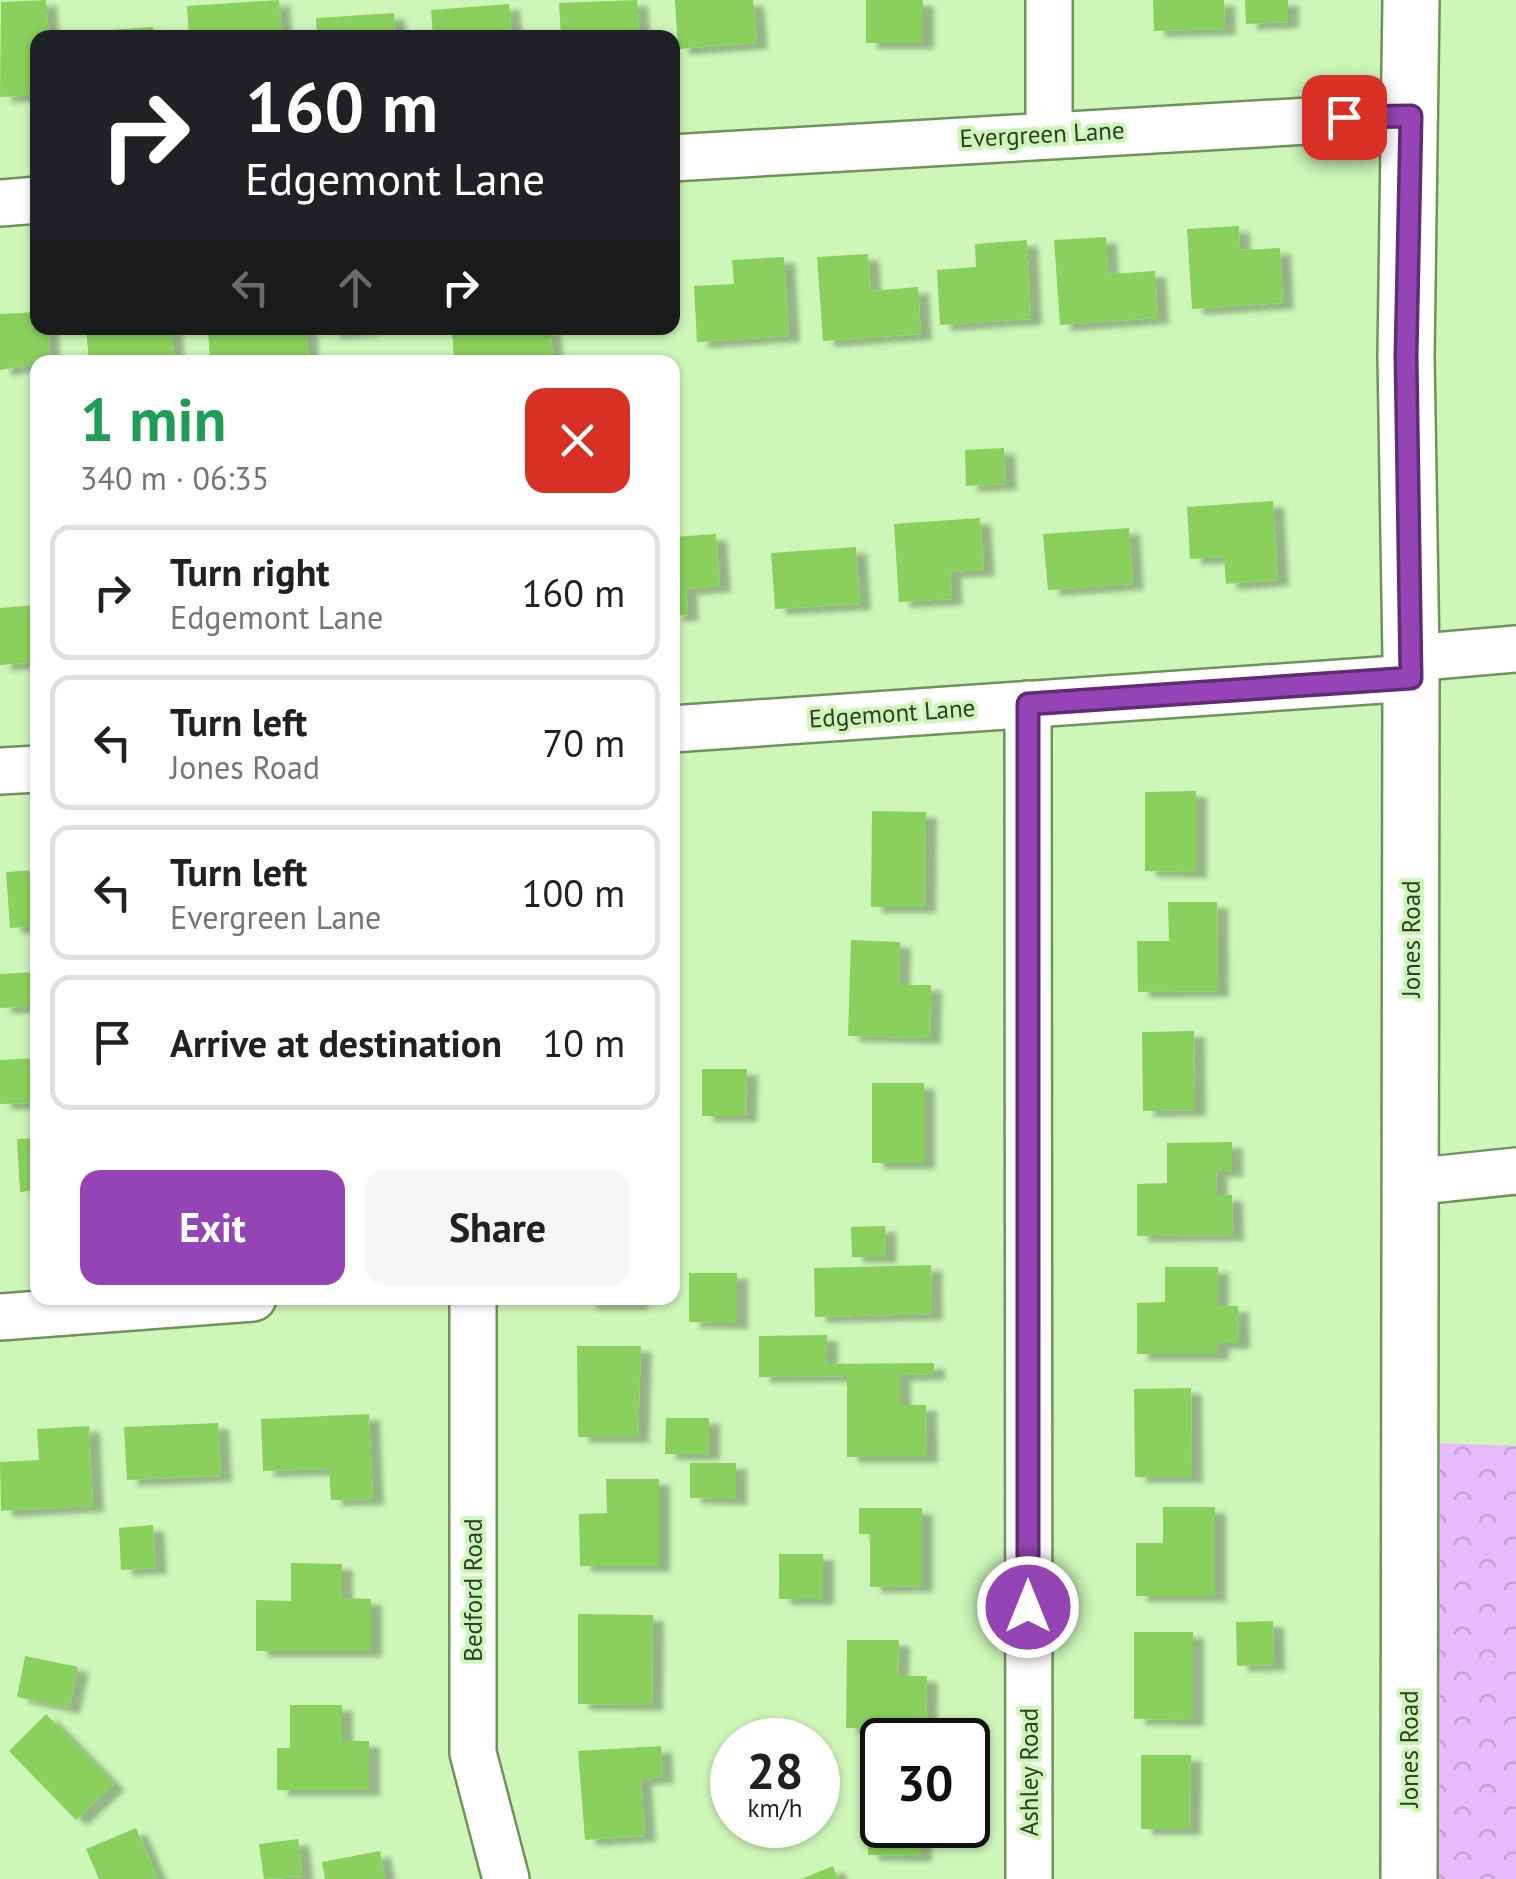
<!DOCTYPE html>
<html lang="en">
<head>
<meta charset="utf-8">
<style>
  body { margin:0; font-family:"PT Sans",sans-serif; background:#f6f6f6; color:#202124; height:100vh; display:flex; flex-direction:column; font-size:38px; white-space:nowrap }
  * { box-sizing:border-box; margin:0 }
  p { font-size:32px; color:#757577 }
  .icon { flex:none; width:55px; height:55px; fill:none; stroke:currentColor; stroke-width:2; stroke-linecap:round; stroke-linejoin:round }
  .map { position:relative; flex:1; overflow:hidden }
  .panel { position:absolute; left:30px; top:355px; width:650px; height:950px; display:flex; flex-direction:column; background:#fff; border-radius:20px; box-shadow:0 2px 8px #0004 }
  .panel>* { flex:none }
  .banner { position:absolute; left:30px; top:30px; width:650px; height:305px; border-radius:20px; box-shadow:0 2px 8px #0004; background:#202124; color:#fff; overflow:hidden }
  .speed { position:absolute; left:710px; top:1718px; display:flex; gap:20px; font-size:50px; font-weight:700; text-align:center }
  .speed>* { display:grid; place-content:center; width:130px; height:130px; border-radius:50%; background:#fff; box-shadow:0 2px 8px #0004; line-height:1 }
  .speed small { font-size:25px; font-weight:400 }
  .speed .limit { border:5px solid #111; border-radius:15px; background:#fff; color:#111 }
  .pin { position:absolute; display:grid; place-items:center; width:85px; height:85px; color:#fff; margin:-42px; border-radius:20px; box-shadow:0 5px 15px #0006 }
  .me { position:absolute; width:110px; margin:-55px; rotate:0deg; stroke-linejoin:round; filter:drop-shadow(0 0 8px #0008) }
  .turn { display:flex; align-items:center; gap:35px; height:210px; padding:0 50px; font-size:45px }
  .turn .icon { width:130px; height:130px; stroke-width:2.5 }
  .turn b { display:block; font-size:70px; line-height:85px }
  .lanes { display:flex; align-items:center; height:95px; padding:0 50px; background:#0003; justify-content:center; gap:50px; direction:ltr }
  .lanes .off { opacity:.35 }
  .round { display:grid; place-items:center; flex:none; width:105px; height:105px; border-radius:20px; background:#f6f6f6 }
  .headline { display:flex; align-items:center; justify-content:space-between; height:170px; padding:0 50px }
  h1 { font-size:60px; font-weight:800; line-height:75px; color:#1e9e55 }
  .primary-button { display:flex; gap:20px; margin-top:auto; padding:20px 50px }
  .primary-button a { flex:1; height:115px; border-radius:20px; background:#9444b4; color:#fff; font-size:40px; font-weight:800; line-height:115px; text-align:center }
  .primary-button a+a { background:#f6f6f6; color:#202124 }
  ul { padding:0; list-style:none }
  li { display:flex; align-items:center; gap:30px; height:135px; margin:0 20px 15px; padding:0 30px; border:5px solid #e0e0e0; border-radius:20px }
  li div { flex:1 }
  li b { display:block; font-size:38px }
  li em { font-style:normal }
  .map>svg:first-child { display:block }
  .forest { fill:url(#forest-crowns) }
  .building { fill:#89d15b; filter:url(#shadow) }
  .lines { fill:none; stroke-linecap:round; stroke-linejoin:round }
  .street-casing { stroke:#6f945a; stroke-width:50 }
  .secondary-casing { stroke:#6f945a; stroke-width:60 }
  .street { stroke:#fff; stroke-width:45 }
  .secondary { stroke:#fff; stroke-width:55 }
  .route-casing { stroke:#602c75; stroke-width:25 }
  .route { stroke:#9444b4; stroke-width:18 }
  .labels { text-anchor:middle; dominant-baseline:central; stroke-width:8; stroke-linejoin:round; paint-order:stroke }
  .street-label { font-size:25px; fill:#2f3e26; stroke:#cdf6b8 }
</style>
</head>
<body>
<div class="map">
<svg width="1516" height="1879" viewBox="0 0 1516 1879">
  <defs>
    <pattern id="forest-crowns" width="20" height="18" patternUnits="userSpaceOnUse" patternTransform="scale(2.5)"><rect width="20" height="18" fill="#e7bafc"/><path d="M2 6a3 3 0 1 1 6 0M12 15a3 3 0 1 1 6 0" fill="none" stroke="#c6a1d8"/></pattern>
    <filter id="shadow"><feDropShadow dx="11" dy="6" stdDeviation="2.5" flood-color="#0004"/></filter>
  </defs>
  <rect width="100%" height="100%" fill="#cdf6b8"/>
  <polygon class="forest" points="1440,1443 1516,1446 1516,1879 1437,1879"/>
  <g class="building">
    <polygon points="46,0 49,38 38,38 38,95 0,97 1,2"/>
    <polygon points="279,0 282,38 189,38 187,6"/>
    <polygon points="637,0 640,38 561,38 559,3"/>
    <polygon points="675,0 753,0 757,43 678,49"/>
    <rect x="866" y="0" width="57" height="43"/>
    <polygon points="1153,0 1224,0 1225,29 1154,31"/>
    <polygon points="1245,0 1288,0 1288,22 1246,24"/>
    <polygon points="509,4 512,38 433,38 431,10"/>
    <polygon points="394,13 396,38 317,38 316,18"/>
    <polygon points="153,27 154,38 65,38 65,33"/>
    <polygon points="1239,226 1240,250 1280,248 1283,303 1192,309 1187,229"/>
    <polygon points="1106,237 1108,274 1155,271 1158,318 1060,325 1054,240"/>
    <polygon points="1027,240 1031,319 940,325 937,270 976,267 975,244"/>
    <polygon points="868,254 871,291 918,287 921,334 823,341 817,257"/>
    <polygon points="784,257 789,336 697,342 694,286 734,284 732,260"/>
    <polygon points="38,312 38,328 48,328 50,362 0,370 0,314"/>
    <polygon points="86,328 172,328 174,360 89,362"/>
    <polygon points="208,328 306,328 309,362 210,362"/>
    <polygon points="328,328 368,328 368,330 329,333"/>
    <polygon points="452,328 550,328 553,358 454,362"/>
    <polygon points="1004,448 1006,484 966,486 965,450"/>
    <polygon points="1273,501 1278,580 1226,584 1224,557 1190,559 1187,507"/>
    <polygon points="980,518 984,570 950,572 952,599 899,602 894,524"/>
    <polygon points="1129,528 1133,584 1048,590 1043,534"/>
    <polygon points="716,534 720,586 686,589 688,615 672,616 672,537"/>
    <polygon points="856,547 860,604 775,609 771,553"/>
    <polygon points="38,605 38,662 0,665 0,608"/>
    <polygon points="1196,791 1196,872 1145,871 1145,792"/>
    <polygon points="872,811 926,812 925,907 871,907"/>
    <polygon points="38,870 38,926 10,928 6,872"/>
    <polygon points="1168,902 1217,902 1218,991 1138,992 1137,941 1169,941"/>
    <polygon points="851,940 900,942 899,985 931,985 930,1038 848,1036"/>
    <polygon points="37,972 38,1006 0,1008 0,974"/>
    <polygon points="1194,1031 1195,1110 1143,1111 1142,1032"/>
    <polygon points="38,1058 38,1103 0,1104 0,1060"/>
    <polygon points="702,1069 747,1069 746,1116 702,1116"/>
    <rect x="872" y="1083" width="52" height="80"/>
    <polygon points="38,1138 38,1190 20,1192 17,1139"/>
    <polygon points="1232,1142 1232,1171 1216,1171 1217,1195 1232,1195 1233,1235 1137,1236 1137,1184 1167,1183 1167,1143"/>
    <polygon points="885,1226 886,1257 852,1257 851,1227"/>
    <polygon points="931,1265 932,1314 815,1317 814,1268"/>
    <polygon points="1165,1267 1218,1267 1218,1306 1238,1306 1239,1343 1218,1343 1218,1354 1137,1354 1137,1303 1165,1302"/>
    <polygon points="689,1273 737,1273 737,1323 689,1322"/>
    <rect x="585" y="1298" width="52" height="6"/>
    <polygon points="827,1335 827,1364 934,1363 934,1374 900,1375 900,1405 926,1405 927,1457 847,1457 847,1376 759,1377 759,1336"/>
    <polygon points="577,1346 641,1346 638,1437 578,1437"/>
    <polygon points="1191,1388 1192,1477 1135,1477 1134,1389"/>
    <polygon points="369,1414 373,1499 331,1500 329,1469 263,1471 261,1419"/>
    <polygon points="666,1418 709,1418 709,1454 665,1454"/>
    <polygon points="218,1423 221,1476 127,1480 124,1427"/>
    <polygon points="89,1426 93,1506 1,1511 0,1462 39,1460 37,1429"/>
    <polygon points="690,1463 736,1463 736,1499 690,1498"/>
    <polygon points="606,1479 659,1479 659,1566 580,1566 579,1514 607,1513"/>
    <polygon points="1163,1507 1215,1507 1215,1596 1136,1596 1136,1543 1163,1543"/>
    <polygon points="859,1508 922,1508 922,1586 870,1587 870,1534 859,1534"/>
    <polygon points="153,1525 156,1568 121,1570 119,1528"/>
    <rect x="779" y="1554" width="44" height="45"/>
    <polygon points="291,1563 342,1564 342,1598 371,1599 371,1651 256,1651 256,1600 291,1601"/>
    <polygon points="578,1614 653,1615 652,1705 578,1704"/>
    <polygon points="1273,1621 1274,1665 1237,1666 1236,1622"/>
    <polygon points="1134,1632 1193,1632 1193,1720 1134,1719"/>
    <polygon points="847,1640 899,1640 898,1676 927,1676 926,1728 846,1728"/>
    <polygon points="25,1656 78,1667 69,1708 17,1697"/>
    <polygon points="290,1705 342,1705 342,1741 369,1741 369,1790 277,1790 277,1748 290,1748"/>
    <polygon points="46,1714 114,1784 76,1820 9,1751"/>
    <polygon points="661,1746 663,1777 641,1779 645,1836 585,1840 578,1751"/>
    <polygon points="1141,1755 1191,1755 1190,1829 1141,1829"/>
    <polygon points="869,1776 882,1776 882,1825 921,1825 921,1856 868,1855"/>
    <polygon points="136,1828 158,1879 99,1879 86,1849"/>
    <polygon points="298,1839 303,1877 264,1879 259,1844"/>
    <polygon points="380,1851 385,1879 325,1879 322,1862"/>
    <polygon points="833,1866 838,1879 801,1879"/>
  </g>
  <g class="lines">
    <g class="street-casing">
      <g id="street">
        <polyline points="1049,0 1049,134"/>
        <polyline points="672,158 1411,115"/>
        <polyline points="0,203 38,200"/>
        <polyline points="1028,704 1029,1879"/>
        <polyline points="672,729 1411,678 1411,658 1516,649"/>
        <polyline points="0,771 38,769"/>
        <polyline points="1411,1182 1516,1171"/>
        <polyline points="473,1298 473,1753 506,1879"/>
        <polyline points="0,1317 253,1298"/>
      </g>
    </g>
    <g class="secondary-casing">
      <g id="secondary">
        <polyline points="1411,0 1406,356 1411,658"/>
        <polyline points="1409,1879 1411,678"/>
      </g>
    </g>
    <use href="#street" class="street"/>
    <use href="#secondary" class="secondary"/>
  </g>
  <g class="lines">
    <g class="route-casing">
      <polyline id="route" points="1028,1607 1028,704 1411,678 1406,356 1411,116 1344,117"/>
    </g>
    <use href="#route" class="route"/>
  </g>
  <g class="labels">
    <g class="street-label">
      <text transform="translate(1042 134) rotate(-3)">Evergreen Lane</text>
      <text transform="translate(892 713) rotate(-4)">Edgemont Lane</text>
      <text transform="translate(1411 939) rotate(-90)">Jones Road</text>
      <text transform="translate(473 1590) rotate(-90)">Bedford Road</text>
      <text transform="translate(1409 1749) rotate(-90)">Jones Road</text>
      <text transform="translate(1029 1772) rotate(-90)">Ashley Road</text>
    </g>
  </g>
</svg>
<div class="speed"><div>28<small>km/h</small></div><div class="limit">30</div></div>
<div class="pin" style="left:1344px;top:117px;background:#d93025"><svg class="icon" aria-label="arrive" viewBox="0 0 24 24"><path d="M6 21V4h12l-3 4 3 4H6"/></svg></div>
<svg class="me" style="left:1028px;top:1607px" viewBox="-20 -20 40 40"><circle r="17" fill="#9444b4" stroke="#fff" stroke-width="3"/><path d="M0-11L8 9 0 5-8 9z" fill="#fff"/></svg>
<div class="banner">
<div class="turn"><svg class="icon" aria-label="right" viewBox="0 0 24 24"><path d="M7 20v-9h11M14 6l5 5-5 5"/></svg><div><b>160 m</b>Edgemont Lane</div></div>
<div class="lanes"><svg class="icon off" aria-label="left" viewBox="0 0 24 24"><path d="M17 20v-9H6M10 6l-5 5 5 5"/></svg><svg class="icon off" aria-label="ahead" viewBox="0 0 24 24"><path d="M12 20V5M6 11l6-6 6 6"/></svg><svg class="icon" aria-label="right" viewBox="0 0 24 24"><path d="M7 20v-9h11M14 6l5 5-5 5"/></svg></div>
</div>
<section class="panel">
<div class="headline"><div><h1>1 min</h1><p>340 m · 06:35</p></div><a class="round" style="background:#d93025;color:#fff"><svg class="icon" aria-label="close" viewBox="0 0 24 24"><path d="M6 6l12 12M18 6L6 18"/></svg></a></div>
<ul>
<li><svg class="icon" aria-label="right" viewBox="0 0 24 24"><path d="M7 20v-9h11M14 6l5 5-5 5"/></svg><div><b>Turn right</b><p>Edgemont Lane</p></div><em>160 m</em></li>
<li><svg class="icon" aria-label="left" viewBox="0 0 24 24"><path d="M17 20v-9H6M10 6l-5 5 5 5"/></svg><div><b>Turn left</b><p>Jones Road</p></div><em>70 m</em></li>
<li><svg class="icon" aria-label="left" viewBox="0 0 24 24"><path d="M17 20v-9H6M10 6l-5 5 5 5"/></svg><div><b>Turn left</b><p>Evergreen Lane</p></div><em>100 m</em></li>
<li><svg class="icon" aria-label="arrive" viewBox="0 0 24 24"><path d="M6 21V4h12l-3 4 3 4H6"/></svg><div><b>Arrive at destination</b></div><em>10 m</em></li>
</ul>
<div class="primary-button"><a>Exit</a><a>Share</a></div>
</section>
</div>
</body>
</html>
